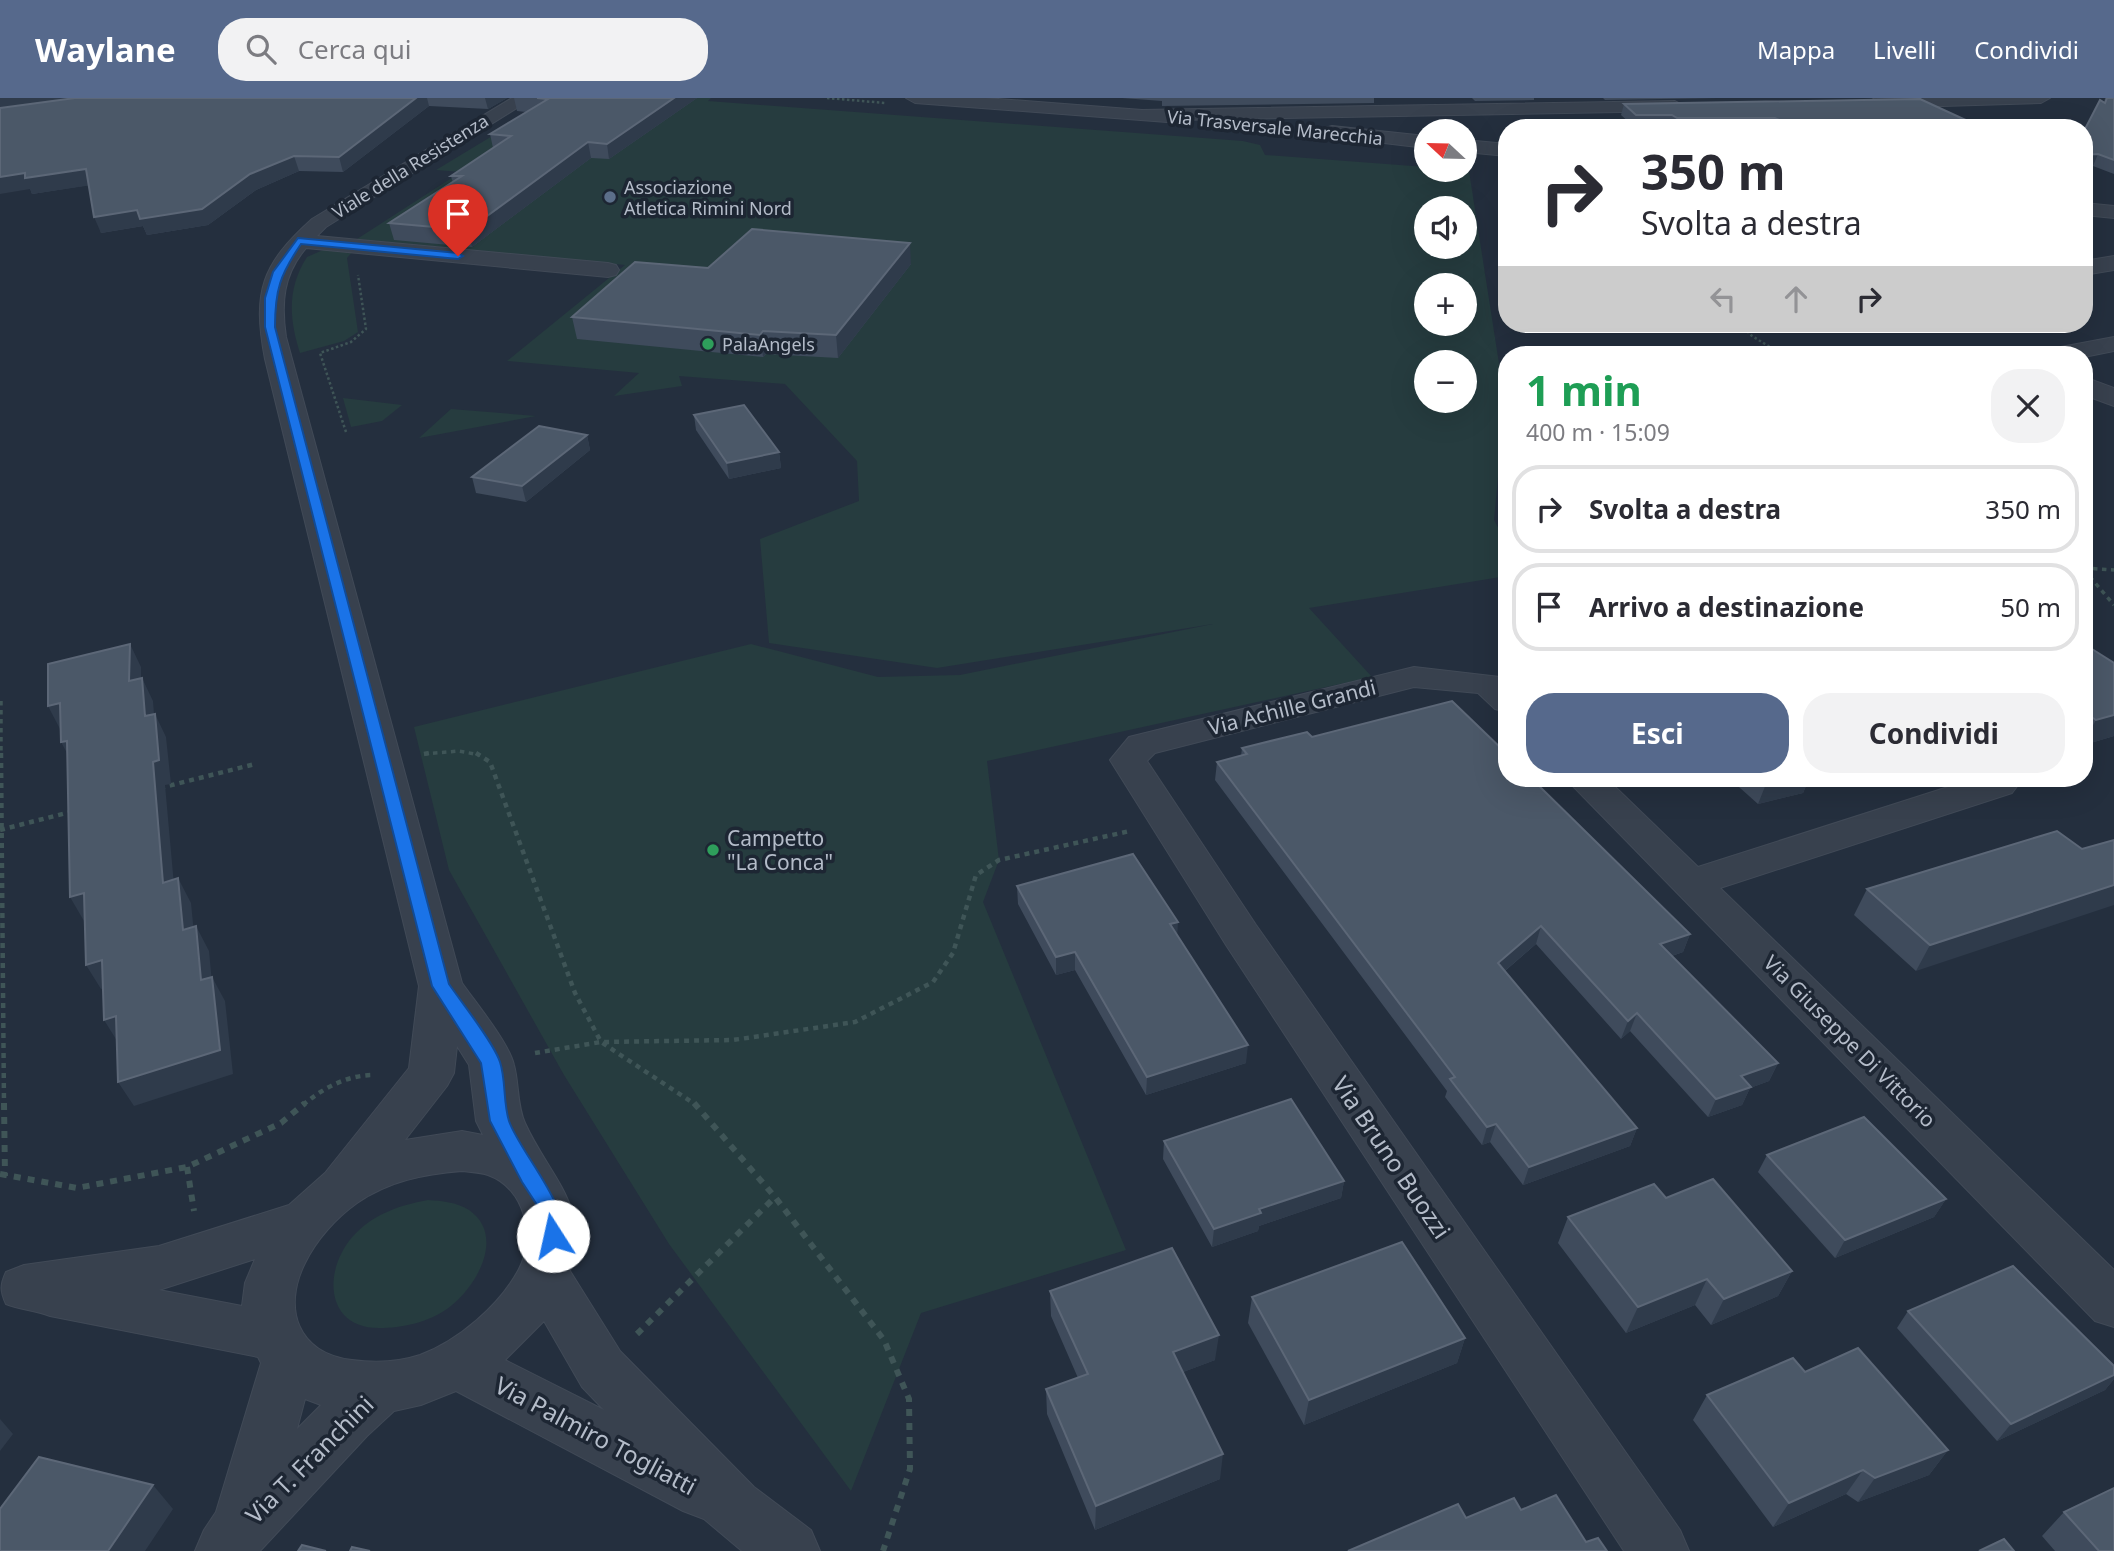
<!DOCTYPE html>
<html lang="it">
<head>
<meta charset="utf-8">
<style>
  body { margin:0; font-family:"Noto Sans",sans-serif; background:#f2f2f3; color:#2b2b33; height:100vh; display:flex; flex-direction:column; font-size:26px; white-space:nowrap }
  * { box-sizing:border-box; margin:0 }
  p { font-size:23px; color:#7c7c81 }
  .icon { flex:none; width:38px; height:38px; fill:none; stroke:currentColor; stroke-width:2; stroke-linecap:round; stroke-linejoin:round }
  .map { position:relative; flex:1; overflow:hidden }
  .details { position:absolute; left:1498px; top:248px; width:595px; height:441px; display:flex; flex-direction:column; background:#fff; border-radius:28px; box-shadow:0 7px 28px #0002 }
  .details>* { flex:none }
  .guide { position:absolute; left:1498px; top:21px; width:595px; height:214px; border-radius:28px; box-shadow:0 7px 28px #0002; background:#fff; color:#2b2b33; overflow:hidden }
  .needle { width:46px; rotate:292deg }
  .fabs { position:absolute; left:1414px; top:21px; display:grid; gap:14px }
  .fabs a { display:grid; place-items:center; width:63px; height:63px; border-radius:50%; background:#fff; box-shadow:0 7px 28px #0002; font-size:35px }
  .pin { position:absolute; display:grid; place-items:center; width:60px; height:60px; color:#fff; margin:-72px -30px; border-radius:50% 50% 50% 0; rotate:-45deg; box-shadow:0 0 7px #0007 }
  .pin .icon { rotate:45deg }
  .me { position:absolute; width:77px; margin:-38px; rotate:350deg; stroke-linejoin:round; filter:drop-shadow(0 0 5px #0008) }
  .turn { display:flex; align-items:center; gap:24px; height:147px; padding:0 28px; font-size:32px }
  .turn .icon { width:91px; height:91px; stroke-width:2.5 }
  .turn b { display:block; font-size:49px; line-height:60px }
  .lanes { display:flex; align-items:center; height:66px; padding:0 28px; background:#0003; justify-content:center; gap:35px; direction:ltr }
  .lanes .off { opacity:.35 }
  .round { display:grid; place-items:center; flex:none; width:74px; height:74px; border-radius:28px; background:#f2f2f3 }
  .summary { display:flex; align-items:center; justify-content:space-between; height:119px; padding:0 28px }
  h1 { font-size:42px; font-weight:700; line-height:52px; color:#1e9e55 }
  .cta { display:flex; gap:14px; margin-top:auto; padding:14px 28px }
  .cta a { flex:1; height:80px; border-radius:28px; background:#56698c; color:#fff; font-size:28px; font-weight:700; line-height:80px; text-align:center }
  .cta a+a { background:#f2f2f3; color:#2b2b33 }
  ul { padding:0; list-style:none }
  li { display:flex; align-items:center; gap:21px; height:88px; margin:0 14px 10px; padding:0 14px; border:4px solid #e1e1e2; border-radius:28px }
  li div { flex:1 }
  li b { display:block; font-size:26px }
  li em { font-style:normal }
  header { display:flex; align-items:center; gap:42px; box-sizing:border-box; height:98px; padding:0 35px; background:#56698c; color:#fff }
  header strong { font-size:33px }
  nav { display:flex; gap:38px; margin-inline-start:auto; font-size:24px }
  .search { width:490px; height:63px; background:#f2f2f3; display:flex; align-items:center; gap:18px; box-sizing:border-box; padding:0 24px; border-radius:28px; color:#7c7c81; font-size:26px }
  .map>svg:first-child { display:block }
  .green { fill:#263c3f; fill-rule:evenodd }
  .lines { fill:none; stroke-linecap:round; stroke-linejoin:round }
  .minor-casing { stroke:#414a57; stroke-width:2 }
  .path-far3 { stroke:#3f5557; stroke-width:2.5; stroke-dasharray:2.5 2.5; stroke-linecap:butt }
  .path-far2 { stroke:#3f5557; stroke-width:3.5; stroke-dasharray:4.5 4.5; stroke-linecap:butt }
  .path-far1 { stroke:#3f5557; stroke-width:4.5; stroke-dasharray:5 5; stroke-linecap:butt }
  .path { stroke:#3f5557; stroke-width:6; stroke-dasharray:7 7; stroke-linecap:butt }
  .minor { fill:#38414e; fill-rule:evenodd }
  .wall { fill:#3f4b5c }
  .shaded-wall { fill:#2f3b4b }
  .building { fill:#4b5868; stroke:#5c6777; stroke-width:2 }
  .route { fill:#1a73e8; stroke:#114b97; stroke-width:2 }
  .service-dot { fill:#5c6f8a; stroke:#1d2633; stroke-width:2.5 }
  .leisure-dot { fill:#2e9e5b; stroke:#1d2633; stroke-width:2.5 }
  .labels { text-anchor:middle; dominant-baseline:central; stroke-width:7; stroke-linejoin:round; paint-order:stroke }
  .far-street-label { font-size:18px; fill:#b4bcc9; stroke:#1d2633 }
  .far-poi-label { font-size:18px; fill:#b4bcc9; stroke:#1d2633; text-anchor:start }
  .street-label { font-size:21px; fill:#b4bcc9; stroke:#1d2633 }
  .poi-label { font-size:21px; fill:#b4bcc9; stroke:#1d2633; text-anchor:start }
  .near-street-label { font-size:24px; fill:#b4bcc9; stroke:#1d2633 }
</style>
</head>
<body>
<header>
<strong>Waylane</strong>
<div class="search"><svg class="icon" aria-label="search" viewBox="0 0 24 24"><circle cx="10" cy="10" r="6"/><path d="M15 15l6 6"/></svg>Cerca qui</div>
<nav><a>Mappa</a><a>Livelli</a><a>Condividi</a></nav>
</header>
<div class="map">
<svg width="2114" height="1453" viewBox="0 0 2114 1453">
  <rect width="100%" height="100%" fill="#242f3e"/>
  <g class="green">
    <path d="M555 0H711L708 3 1243 43 1260 47 1265 57 1426 69V72L1469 73 1505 304 1494 422 1507 446V478L1309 510 1372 579 987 663 999 762 983 804 1126 1152 921 1215 851 1393 669 1146 564 977 449 772 414 629 751 546 878 579 960 577 1213 526 937 570 769 545 760 441 859 403 857 363 785 286 679 278 682 288 614 298 639 275 507 263 625 167 357 141 461 74 436 72ZM1426 110H1465V149H1426ZM1426 187H1465V226H1426ZM1426 264H1465V303H1426Z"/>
    <path d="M323 152 353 153 347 160 358 234 344 243 300 255C289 221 287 190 307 159Z"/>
    <polygon points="343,300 402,307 382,323 351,329"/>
    <polygon points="451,311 536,318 419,340"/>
    <path d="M428 1102C442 1103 456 1104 469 1112 505 1137 478 1186 452 1207 433 1223 407 1229 383 1230 323 1233 322 1169 356 1135 376 1115 401 1107 428 1102Z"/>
  </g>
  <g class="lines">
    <g class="minor-casing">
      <g id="minor">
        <path d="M512 0H533L326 129 317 138 608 165 616 167 619 172 616 177 608 179 306 150C283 177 281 205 286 239L462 885C476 905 509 945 514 967 519 985 517 1008 525 1025 550 1080 591 1108 570 1173L620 1253 754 1389 811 1432 820 1453H742L704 1421 683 1413 456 1293 421 1307 394 1313 367 1338 260 1453H195L204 1432 216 1414 261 1265 258 1259 50 1218C35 1212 21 1212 6 1206 0 1193 0 1187 6 1174L24 1167 159 1148 289 1107 325 1075 409 970 419 888 265 261C252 193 262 166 312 121ZM457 948 469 967 476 1023 483 1037 462 1033 405 1042 447 988 454 975ZM462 1073C470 1074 480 1074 488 1077 525 1090 536 1139 519 1171 500 1207 458 1243 420 1257 399 1264 374 1265 352 1262 298 1256 282 1211 305 1165 316 1142 336 1120 357 1105 389 1083 424 1076 462 1073ZM255 1161 245 1185 242 1208 159 1192ZM544 1223 582 1289 604 1312 505 1262ZM305 1301 321 1307 297 1331Z"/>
        <polygon points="906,0 985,0 1142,12 1675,3 1684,8 1675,13 1174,22 1167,24 915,5"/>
        <polygon points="1875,0 2050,0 2041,5 1876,10 1867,5"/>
        <polygon points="1332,28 1426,38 1426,50 1325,38 1323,34 1325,30"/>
        <polygon points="1465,42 1507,46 1507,58 1465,54"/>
        <polygon points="2084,105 2114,108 2114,120 2084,117"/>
        <polygon points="2114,158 2114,172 2084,177 2084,163"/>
        <polygon points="2114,239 2114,253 2084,259 2042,257 2045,252"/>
        <polygon points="2084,279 2114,290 2114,308 2084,297"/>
        <polygon points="1414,569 1500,579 1507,585 1507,614 1495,611 1478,595 1414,589 1155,655 1147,663 1256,827 1680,1432 1689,1453 1624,1453 1226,847 1110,662 1129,639"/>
        <polygon points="1566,681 1607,681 1698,769 1973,681 2014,681 2018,687 2012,695 1720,790 2114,1172 2114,1229 2095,1223"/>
      </g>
    </g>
    <g class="path-far3">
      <polyline points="827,0 885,5"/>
      <polyline points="1740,226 1752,238 1783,257"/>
      <polyline points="346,334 320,255 351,244 366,231 358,177"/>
    </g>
    <g class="path-far2">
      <polyline points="2084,470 2114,472"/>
      <polyline points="2084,472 2114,507"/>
      <polyline points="1,603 1,657"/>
      <polyline points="424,656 459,653 480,657"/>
    </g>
    <g class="path-far1">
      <polyline points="1,655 4,1007"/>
      <polyline points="476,655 490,664 575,895 601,944 696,1007"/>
      <polyline points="424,656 429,655"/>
      <polyline points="160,690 255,666"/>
      <polyline points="0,732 74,713"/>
      <polyline points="535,955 601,944 733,942 855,924 933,884 953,855 976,777 999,762 1130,733"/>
      <path d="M303 1007C323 990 347 977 374 977"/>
    </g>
    <g class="path">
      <polyline points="4,1005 5,1078"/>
      <polyline points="694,1005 775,1099 884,1242 909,1301 910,1371 883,1453"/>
      <polyline points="187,1069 194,1113"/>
      <polyline points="0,1076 77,1090 187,1069 281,1025 305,1005"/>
      <polyline points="637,1236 775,1099"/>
    </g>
    <use href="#minor" class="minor"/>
  </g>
  <g class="wall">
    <polygon points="0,0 507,0 488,11 429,8 343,74 299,73 256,92 208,127 147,137 143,128 101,135 89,87 32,96"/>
    <polygon points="514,0 697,0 609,61 591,60 472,149 394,142 389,125 453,85 451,78 493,50 490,36 526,14 517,13"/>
    <polygon points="1122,0 1374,0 1374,5 1162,8 1162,3"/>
    <polygon points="1472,0 1534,0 1534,2 1475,3"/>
    <polygon points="1603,0 1718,0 1605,2"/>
    <polygon points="2105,0 2114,0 2114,76 2093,68"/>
    <polygon points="1624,6 1983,30 1672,30 1670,28 1633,28 1621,17"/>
    <polygon points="911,166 838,260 766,256 763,259 577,241 572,219 708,170"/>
    <polygon points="694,317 779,354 781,370 729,381 696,332"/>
    <polygon points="587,337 590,352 526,404 476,395 472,379"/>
    <polygon points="2084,546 2114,638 2084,647"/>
    <polygon points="1312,639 1690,836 1683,854 1672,858 1778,965 1769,983 1750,990 1742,1007 1708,1019 1630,933 1621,941 1536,846 1505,873 1637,1030 1630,1048 1523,1087 1490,1044 1482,1047 1445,999 1447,993 1215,682 1217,664 1241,658 1242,650"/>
    <polygon points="1730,681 1809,681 1803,695 1758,706"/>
    <polygon points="2057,733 1916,873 1854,817 1867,791"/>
    <polygon points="1017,788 1177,836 1246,965 1146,997 1075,872 1056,877 1018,806"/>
    <polygon points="1164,1043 1344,1083 1341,1100 1259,1128 1258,1133 1212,1149 1163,1061"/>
    <polygon points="1767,1057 1946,1101 1934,1119 1835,1160 1758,1074"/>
    <polygon points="1568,1119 1792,1173 1778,1198 1711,1227 1695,1207 1626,1235 1558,1145"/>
    <polygon points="1050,1193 1215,1262 1183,1274 1220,1381 1095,1432 1047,1316 1046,1291 1078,1280 1051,1218"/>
    <polygon points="1252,1199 1465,1240 1457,1265 1304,1327 1248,1225"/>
    <polygon points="1908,1213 2114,1268 2114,1281 2105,1292 1997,1343 1897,1230"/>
    <polygon points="1805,1274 1948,1352 1929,1377 1858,1404 1846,1396 1773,1429 1693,1322 1707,1297"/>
    <polygon points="2064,1414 2114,1453 2055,1453 2042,1438"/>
  </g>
  <g class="shaded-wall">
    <polygon points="0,0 75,0 0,10"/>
    <polygon points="416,0 427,0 429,8 343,74 339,59"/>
    <polygon points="485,0 507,0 488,11"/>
    <polygon points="674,0 697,0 609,61 607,46"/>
    <polygon points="588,44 591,60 472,149 468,132"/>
    <polygon points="2098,56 2093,68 2084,69 2084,57"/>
    <polygon points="294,58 299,73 256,92 208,127 147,137 143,128 101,135 94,119 250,76"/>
    <polygon points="86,71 92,87 32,96 30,91 0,96 0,79 25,75"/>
    <polygon points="910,145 911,166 838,260 836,237"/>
    <polygon points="763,233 766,256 763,259 760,237"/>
    <polygon points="2090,321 2084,334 2084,323"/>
    <polygon points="587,337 590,352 526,404 522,388"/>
    <polygon points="779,354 781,370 729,381 727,365"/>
    <polygon points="130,546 141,569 141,606 129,583"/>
    <polygon points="142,580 153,603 156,642 145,618"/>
    <polygon points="60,605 60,631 48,608"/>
    <polygon points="155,616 166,639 171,686 165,687 176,809 163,785 153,664"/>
    <polygon points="2114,617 2114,638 2084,647 2084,644 2096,622"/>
    <polygon points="67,643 74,668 61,644"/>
    <polygon points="1768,681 1809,681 1803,695 1758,706"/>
    <polygon points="178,780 191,805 196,856 183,832"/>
    <polygon points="2114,787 2114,807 1916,873 1930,847"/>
    <polygon points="84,795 98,819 84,823 70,799"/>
    <polygon points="1178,824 1177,842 1170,826"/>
    <polygon points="196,828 209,853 214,906 201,882"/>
    <polygon points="1541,828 1536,846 1493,883 1498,865"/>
    <polygon points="1690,836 1683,854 1654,864 1660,846"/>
    <polygon points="1075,854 1075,872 1056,877 1056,859"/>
    <polygon points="102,862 116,887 101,891 86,867"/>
    <polygon points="212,879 225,903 233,976 134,1008 118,984"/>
    <polygon points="1637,915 1630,933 1621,941 1628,923"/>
    <polygon points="116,918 119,946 104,922"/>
    <polygon points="1248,947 1246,965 1146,997 1147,979"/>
    <polygon points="1778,965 1769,983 1750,990 1742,1007 1708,1019 1716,1001 1741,978"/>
    <polygon points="1496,1026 1490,1044 1482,1047 1487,1029"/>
    <polygon points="1637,1030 1630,1048 1523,1087 1529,1069"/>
    <polygon points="1344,1083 1341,1100 1259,1128 1258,1133 1212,1149 1214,1131 1259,1111"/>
    <polygon points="1946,1101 1934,1119 1835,1160 1845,1142"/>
    <polygon points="1792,1173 1778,1198 1711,1227 1724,1201"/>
    <polygon points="1707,1181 1695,1207 1626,1235 1638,1209"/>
    <polygon points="1219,1237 1215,1262 1170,1279 1173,1254"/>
    <polygon points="1465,1240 1457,1265 1304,1327 1309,1302"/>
    <polygon points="2114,1277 2114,1281 2105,1292 1997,1343 2011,1326"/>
    <polygon points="0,1321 13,1336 0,1353"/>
    <polygon points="1948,1352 1929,1377 1858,1404 1875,1380"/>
    <polygon points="1223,1356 1220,1381 1095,1432 1096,1408"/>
    <polygon points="1863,1372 1846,1396 1773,1429 1789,1405"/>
    <polygon points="153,1387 173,1411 145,1453 108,1453"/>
  </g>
  <g class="building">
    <polygon points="75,0 416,0 339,59 294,58 250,76 202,111 140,121 137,112 94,119 86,71 25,80 25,75 0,79 0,10"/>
    <polygon points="537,0 674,0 607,46 588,44 468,132 389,125 462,78 451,78 511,38 490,36 548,1"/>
    <polygon points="2107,0 2114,0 2114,62 2098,56 2084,57 2084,33 2100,2 2105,5"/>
    <polygon points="1920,1 1983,30 1797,30 1775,20 1677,20 1672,17 1636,17 1624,6"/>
    <polygon points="752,131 910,145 836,237 763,233 760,237 572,219 635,164 708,170"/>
    <polygon points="744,307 779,354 727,365 694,317"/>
    <polygon points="539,328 587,337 522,388 472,379"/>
    <polygon points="130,546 129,583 142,580 145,618 155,616 159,662 153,664 163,785 178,780 183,832 196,828 201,882 212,879 220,952 118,984 116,918 104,922 102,862 86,867 84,795 70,799 67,643 61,644 60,605 48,608 48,566"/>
    <polygon points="2084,546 2114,565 2114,617 2096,622 2084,614"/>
    <polygon points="1452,603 1507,656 1507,681 1532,681 1690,836 1660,846 1778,965 1741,978 1751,989 1716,1001 1637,915 1628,923 1541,828 1498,865 1637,1030 1529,1069 1496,1026 1487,1029 1450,981 1455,979 1217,664 1247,656 1242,650 1307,634 1312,639"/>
    <polygon points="2057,733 2082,751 2114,742 2114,787 1930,847 1867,791"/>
    <polygon points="1133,756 1178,824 1170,826 1248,947 1147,979 1075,854 1056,859 1017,788"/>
    <polygon points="1291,1001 1344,1083 1259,1111 1261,1115 1214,1131 1164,1043"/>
    <polygon points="1864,1019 1946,1101 1845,1142 1767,1057"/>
    <polygon points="1713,1081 1792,1173 1724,1201 1707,1181 1638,1209 1568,1119 1654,1086 1666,1100"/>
    <polygon points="1402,1144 1465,1240 1309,1302 1252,1199"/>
    <polygon points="1172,1150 1219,1237 1173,1254 1223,1356 1096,1408 1046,1291 1088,1276 1050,1193"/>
    <polygon points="2013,1168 2114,1268 2114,1277 2011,1326 1908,1213"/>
    <polygon points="1858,1250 1948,1352 1875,1380 1863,1372 1789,1405 1707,1297 1793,1260 1805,1274"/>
    <polygon points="39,1359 153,1387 108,1453 0,1453 0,1411"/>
    <polygon points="2114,1390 2114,1453 2099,1453 2064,1414"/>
    <polygon points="1556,1397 1586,1444 1598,1440 1607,1453 1348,1453 1458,1406 1466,1420 1514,1400 1521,1412"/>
    <polygon points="2004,1441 2014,1453 1979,1453"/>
    <polygon points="302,1447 326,1453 298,1453"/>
    <polygon points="352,1449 370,1453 350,1453"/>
  </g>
  <path class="route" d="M298 140 458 155 463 158 458 161 301 146C280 177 275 192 275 229L449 886C462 905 494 945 500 964 506 982 503 1004 509 1023 520 1055 575 1113 560 1145L553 1147 545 1145 537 1107 522 1084 490 1023 481 965 432 888 265 229V200L273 174Z"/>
  <circle class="service-dot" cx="610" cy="99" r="7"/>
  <g class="leisure-dot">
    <circle cx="708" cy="246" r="7"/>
    <circle cx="713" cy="752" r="7"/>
  </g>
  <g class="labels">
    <g class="far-street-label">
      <text transform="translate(1275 29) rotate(6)">Via Trasversale Marecchia</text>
      <text transform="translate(410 68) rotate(-32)">Viale della Resistenza</text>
    </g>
    <g class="far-poi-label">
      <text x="624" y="89">Associazione<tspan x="624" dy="21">Atletica Rimini Nord</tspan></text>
      <text x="722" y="246">PalaAngels</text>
    </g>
    <g class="street-label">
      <text transform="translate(1292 609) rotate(-14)">Via Achille Grandi</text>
      <text transform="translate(1850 943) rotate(45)">Via Giuseppe Di Vittorio</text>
    </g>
    <g class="poi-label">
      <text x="727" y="740">Campetto<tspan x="727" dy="24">"La Conca"</tspan></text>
    </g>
    <g class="near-street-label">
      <text transform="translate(1392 1059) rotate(56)">Via Bruno Buozzi</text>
      <text transform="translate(596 1337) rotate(28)">Via Palmiro Togliatti</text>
      <text transform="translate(309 1361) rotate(-45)">Via T. Franchini</text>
    </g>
  </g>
</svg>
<div class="fabs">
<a><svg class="needle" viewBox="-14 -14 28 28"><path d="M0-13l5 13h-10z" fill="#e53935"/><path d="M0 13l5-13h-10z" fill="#7c7c81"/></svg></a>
<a><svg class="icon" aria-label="sound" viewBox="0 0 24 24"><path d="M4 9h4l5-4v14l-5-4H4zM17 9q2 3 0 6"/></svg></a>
<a>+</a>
<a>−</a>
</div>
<div class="pin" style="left:458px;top:158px;background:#d93025"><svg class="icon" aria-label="arrive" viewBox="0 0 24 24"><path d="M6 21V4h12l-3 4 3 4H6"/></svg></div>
<svg class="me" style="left:553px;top:1138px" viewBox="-20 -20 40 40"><circle r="19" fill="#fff"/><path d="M0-13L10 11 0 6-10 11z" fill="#1a73e8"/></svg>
<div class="guide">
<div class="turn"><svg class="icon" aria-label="right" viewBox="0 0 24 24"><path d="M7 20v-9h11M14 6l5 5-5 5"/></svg><div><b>350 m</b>Svolta a destra</div></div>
<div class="lanes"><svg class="icon off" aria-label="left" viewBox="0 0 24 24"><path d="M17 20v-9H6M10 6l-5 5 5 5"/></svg><svg class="icon off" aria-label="ahead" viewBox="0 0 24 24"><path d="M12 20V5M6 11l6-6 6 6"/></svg><svg class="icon" aria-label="right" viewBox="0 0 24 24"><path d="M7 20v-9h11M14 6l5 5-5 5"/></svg></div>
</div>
<section class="details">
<div class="summary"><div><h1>1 min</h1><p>400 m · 15:09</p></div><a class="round"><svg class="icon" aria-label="close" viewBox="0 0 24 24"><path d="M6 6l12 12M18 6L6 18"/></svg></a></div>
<ul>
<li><svg class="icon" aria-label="right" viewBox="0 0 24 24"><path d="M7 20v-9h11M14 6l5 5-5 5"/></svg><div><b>Svolta a destra</b></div><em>350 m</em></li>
<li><svg class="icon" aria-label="arrive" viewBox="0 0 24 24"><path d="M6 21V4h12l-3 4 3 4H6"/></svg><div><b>Arrivo a destinazione</b></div><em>50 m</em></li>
</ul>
<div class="cta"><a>Esci</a><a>Condividi</a></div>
</section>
</div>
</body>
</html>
